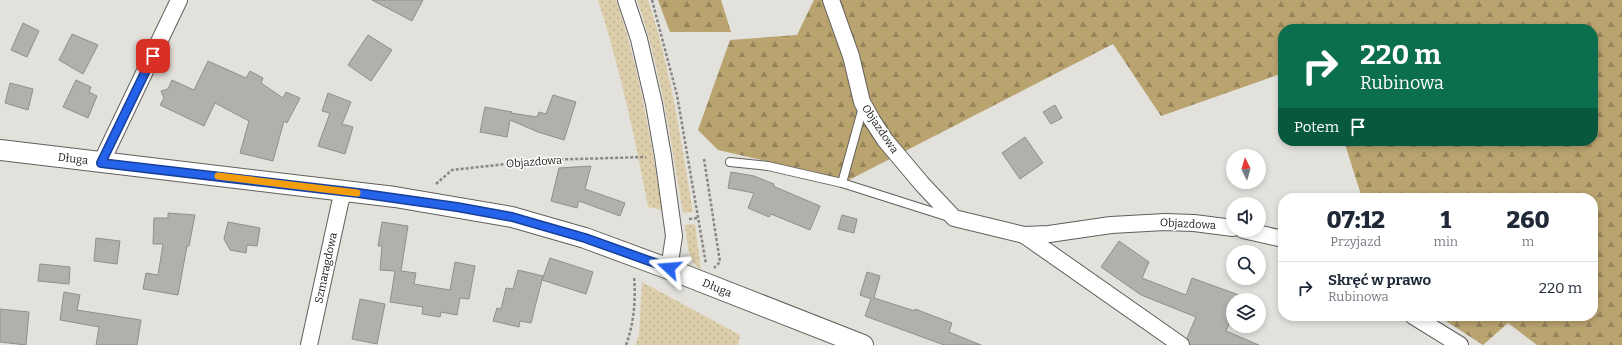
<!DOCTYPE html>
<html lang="pl">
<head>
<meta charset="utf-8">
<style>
  body { margin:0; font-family:Bitter,serif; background:#f2f2f3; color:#1f2937; height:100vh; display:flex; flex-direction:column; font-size:15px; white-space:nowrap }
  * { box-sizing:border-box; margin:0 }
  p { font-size:13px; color:#747a83 }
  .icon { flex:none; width:22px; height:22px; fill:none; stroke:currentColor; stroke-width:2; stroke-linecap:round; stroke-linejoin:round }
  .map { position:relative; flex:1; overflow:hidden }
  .sheet { position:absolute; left:1278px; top:193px; width:320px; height:128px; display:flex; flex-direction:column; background:#fff; border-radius:16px; box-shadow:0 2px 6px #0003 }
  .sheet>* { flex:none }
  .banner { position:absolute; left:1278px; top:24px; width:320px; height:122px; border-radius:16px; box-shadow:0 2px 6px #0003; background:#0b6e4f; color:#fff; overflow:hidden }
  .needle { width:26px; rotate:355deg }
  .buttons { position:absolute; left:1226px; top:149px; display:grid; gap:8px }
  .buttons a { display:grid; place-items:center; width:40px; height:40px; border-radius:50%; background:#fff; box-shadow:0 2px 6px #0003; font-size:20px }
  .pin { position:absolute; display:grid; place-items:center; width:34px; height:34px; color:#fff; margin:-17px; border-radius:8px; box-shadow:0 2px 6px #0006 }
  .me { position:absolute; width:44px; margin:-22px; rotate:289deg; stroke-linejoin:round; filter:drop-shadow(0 0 3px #0008) }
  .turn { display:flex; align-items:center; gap:14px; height:84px; padding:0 16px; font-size:18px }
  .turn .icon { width:52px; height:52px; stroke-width:2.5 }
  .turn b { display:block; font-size:28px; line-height:34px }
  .then { display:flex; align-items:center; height:38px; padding:0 16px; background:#0003; gap:8px; font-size:15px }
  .eta { display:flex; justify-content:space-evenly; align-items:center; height:68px; text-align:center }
  .eta b { font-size:24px; font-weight:800; line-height:28px }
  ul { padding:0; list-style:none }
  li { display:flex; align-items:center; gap:12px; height:52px; padding:0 16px; border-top:1px solid #e0e1e3 }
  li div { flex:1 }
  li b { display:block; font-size:15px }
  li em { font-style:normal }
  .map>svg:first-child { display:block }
  .grass { fill:url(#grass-dots) }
  .forest { fill:url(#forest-firs) }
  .building { fill:#b2b0ac; stroke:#918f8a }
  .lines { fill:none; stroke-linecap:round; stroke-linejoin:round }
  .service-casing { stroke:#615f5b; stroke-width:10 }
  .minor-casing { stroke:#615f5b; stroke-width:18 }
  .tertiary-casing { stroke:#615f5b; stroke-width:22 }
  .path { stroke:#888784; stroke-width:2.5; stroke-dasharray:3 2; stroke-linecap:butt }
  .service { stroke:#fff; stroke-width:8 }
  .minor { stroke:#fff; stroke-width:16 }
  .tertiary { stroke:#fff; stroke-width:20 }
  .route-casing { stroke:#184099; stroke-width:10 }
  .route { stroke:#2563eb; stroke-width:7 }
  .slow { stroke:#f59e0b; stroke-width:7 }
  .labels { text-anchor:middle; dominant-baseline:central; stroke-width:3; stroke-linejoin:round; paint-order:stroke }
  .street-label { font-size:11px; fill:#222220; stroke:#fff }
</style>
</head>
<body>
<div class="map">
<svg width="1622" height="345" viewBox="0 0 1622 345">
  <defs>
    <pattern id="grass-dots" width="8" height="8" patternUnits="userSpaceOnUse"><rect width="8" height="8" fill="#ddceab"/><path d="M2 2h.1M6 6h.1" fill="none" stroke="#bdb193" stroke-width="1.8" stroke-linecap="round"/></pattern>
    <pattern id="forest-firs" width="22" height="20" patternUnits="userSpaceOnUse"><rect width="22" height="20" fill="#b9a36f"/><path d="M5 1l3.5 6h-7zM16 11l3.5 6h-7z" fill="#96845b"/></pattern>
  </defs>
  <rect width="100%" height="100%" fill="#e3e1dc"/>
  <g class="grass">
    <path d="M598 0H616C640 68 650 140 663 210L648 207C635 137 620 68 598 0Z"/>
    <path d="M637 0H648C671 69 681 141 693 212L683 213C671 141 661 69 637 0Z"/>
    <polygon points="695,224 701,270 692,261 688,249 685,225"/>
    <polygon points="642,282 740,335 738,345 635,345 639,336"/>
  </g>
  <g class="forest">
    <polygon points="658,0 721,0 731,32 670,32"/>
    <polygon points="814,0 1622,0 1622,345 1537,345 1508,323 1483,345 1438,316 1593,316 1593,198 1362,198 1344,141 1593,141 1593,29 1283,29 1283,73 1161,116 1113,44 849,180 718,150 698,130 730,40 797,35"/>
  </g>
  <g class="building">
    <polygon points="372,0 423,0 412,21"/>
    <polygon points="23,23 39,31 27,57 11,50"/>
    <polygon points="72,34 98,45 83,74 59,60"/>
    <polygon points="368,35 392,50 371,81 348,65"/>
    <polygon points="208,61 246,78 250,71 263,78 261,83 283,98 286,92 300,98 287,123 284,121 273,161 240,153 249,121 215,103 204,126 160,105 164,98 161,91 168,89 172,80 194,90"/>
    <polygon points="76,80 91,87 89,92 97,96 88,118 63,107"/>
    <polygon points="10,83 33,89 28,110 5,103"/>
    <polygon points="328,93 351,102 342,124 353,127 345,154 318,146 330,113 322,111"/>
    <polygon points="553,95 576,102 564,140 538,132 510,120 507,137 480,132 485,107 512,112 511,113 537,117 539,112 546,114"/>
    <polygon points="1055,105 1062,118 1051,124 1043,112"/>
    <polygon points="1025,137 1043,163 1020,179 1002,153"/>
    <polygon points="591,166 585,189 625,203 620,216 579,201 577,208 551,201 559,168"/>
    <polygon points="731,172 754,176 774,184 773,186 820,206 810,230 771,214 769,217 748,208 754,193 728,188"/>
    <polygon points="168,213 195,215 189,246 187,246 178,295 143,289 146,273 158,275 163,244 153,244 154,218 168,218"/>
    <polygon points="842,215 857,219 854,233 838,229"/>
    <polygon points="228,222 260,228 257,246 247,245 246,253 230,250 224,239"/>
    <polygon points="382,222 408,226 401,271 416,273 414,284 450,290 455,262 475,266 469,299 460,298 457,315 441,312 440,317 422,314 423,307 390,302 395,271 380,270 382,246 378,246"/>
    <polygon points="96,238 120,241 117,264 94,261"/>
    <polygon points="1119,241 1149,262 1142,278 1186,295 1192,278 1239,295 1237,300 1233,300 1233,315 1226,331 1259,345 1190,345 1187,338 1196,317 1141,295 1101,267"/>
    <polygon points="550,258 593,272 586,294 542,280"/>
    <polygon points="40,264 70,267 69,284 38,281"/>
    <polygon points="518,270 543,276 531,323 520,321 519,327 493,321 497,308 501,309 506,288 513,289"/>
    <polygon points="867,272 880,276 874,298 915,311 915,309 952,323 949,332 981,345 944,345 865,316 871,299 860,295"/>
    <polygon points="64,292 80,295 77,310 141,320 137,345 96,345 99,327 60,320"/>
    <polygon points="360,299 385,304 377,344 352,339"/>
    <polygon points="0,309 29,312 26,345 0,342"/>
  </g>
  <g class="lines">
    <g class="service-casing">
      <g id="service">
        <polyline points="730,162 768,166 842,183 949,217"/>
        <polyline points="842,183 863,107"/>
      </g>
    </g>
    <g class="minor-casing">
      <g id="minor">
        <polyline points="626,0 639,39 654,104 663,156 674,236 669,269"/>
        <polyline points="831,0 851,56 862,102 872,120 885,140 922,184 954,218 1024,235 1049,234 1111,225 1165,222 1194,223 1233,228"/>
        <polyline points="101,163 179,0"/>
        <polyline points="1243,230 1283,239"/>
        <polyline points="1024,235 1181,345"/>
        <polyline points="1413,316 1460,345"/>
        <polyline points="309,345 340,203 344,191"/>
      </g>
    </g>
    <g class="tertiary-casing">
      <polyline id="tertiary" points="0,150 395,197 512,217 585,238 669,269 863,345"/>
    </g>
    <g class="path">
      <polyline points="652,0 677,95 706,264"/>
      <polyline points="704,159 720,262 714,268"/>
      <polyline points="436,184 452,170 542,160 646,157"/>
      <polyline points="689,219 698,218"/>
      <path d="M626 345C634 323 636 300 634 276"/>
    </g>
    <use href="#service" class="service"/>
    <use href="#minor" class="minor"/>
    <use href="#tertiary" class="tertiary"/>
  </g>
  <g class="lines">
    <g class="route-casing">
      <polyline id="route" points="153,56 101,163 358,193 457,207 512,217 585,238 669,268"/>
    </g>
    <use href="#route" class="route"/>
    <polyline class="slow" points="218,176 357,193"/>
  </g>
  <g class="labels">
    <g class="street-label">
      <text transform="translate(880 129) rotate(56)">Objazdowa</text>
      <text transform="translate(73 159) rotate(7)">Długa</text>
      <text transform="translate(534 162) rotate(-4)">Objazdowa</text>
      <text transform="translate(1188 224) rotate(3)">Objazdowa</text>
      <text transform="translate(326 268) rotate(-78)">Szmaragdowa</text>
      <text transform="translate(717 288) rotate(22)">Długa</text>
    </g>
  </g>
</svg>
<div class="buttons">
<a><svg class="needle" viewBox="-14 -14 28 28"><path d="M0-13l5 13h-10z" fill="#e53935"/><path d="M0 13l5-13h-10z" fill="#747a83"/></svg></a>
<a><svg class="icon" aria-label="sound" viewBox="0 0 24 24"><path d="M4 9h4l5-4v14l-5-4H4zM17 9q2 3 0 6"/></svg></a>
<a><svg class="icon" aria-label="search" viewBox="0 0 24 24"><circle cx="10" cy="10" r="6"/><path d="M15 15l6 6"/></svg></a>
<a><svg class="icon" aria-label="layers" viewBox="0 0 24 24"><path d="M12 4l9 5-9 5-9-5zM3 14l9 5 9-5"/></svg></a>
</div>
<div class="pin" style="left:153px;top:56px;background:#d93025"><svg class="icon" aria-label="arrive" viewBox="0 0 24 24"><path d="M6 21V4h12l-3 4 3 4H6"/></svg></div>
<svg class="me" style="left:669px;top:268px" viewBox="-20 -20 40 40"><path d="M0-17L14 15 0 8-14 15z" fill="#2563eb" stroke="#fff" stroke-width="4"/></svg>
<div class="banner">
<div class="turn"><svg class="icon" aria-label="right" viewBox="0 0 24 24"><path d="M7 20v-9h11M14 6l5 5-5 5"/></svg><div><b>220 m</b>Rubinowa</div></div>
<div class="then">Potem<svg class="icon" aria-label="arrive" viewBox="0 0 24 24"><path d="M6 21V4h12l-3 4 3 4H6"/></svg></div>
</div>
<section class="sheet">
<div class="eta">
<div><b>07:12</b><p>Przyjazd</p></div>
<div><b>1</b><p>min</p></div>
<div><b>260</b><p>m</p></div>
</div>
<ul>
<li><svg class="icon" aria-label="right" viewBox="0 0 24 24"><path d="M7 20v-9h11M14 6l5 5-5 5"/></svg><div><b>Skręć w prawo</b><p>Rubinowa</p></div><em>220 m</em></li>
</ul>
</section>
</div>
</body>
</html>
